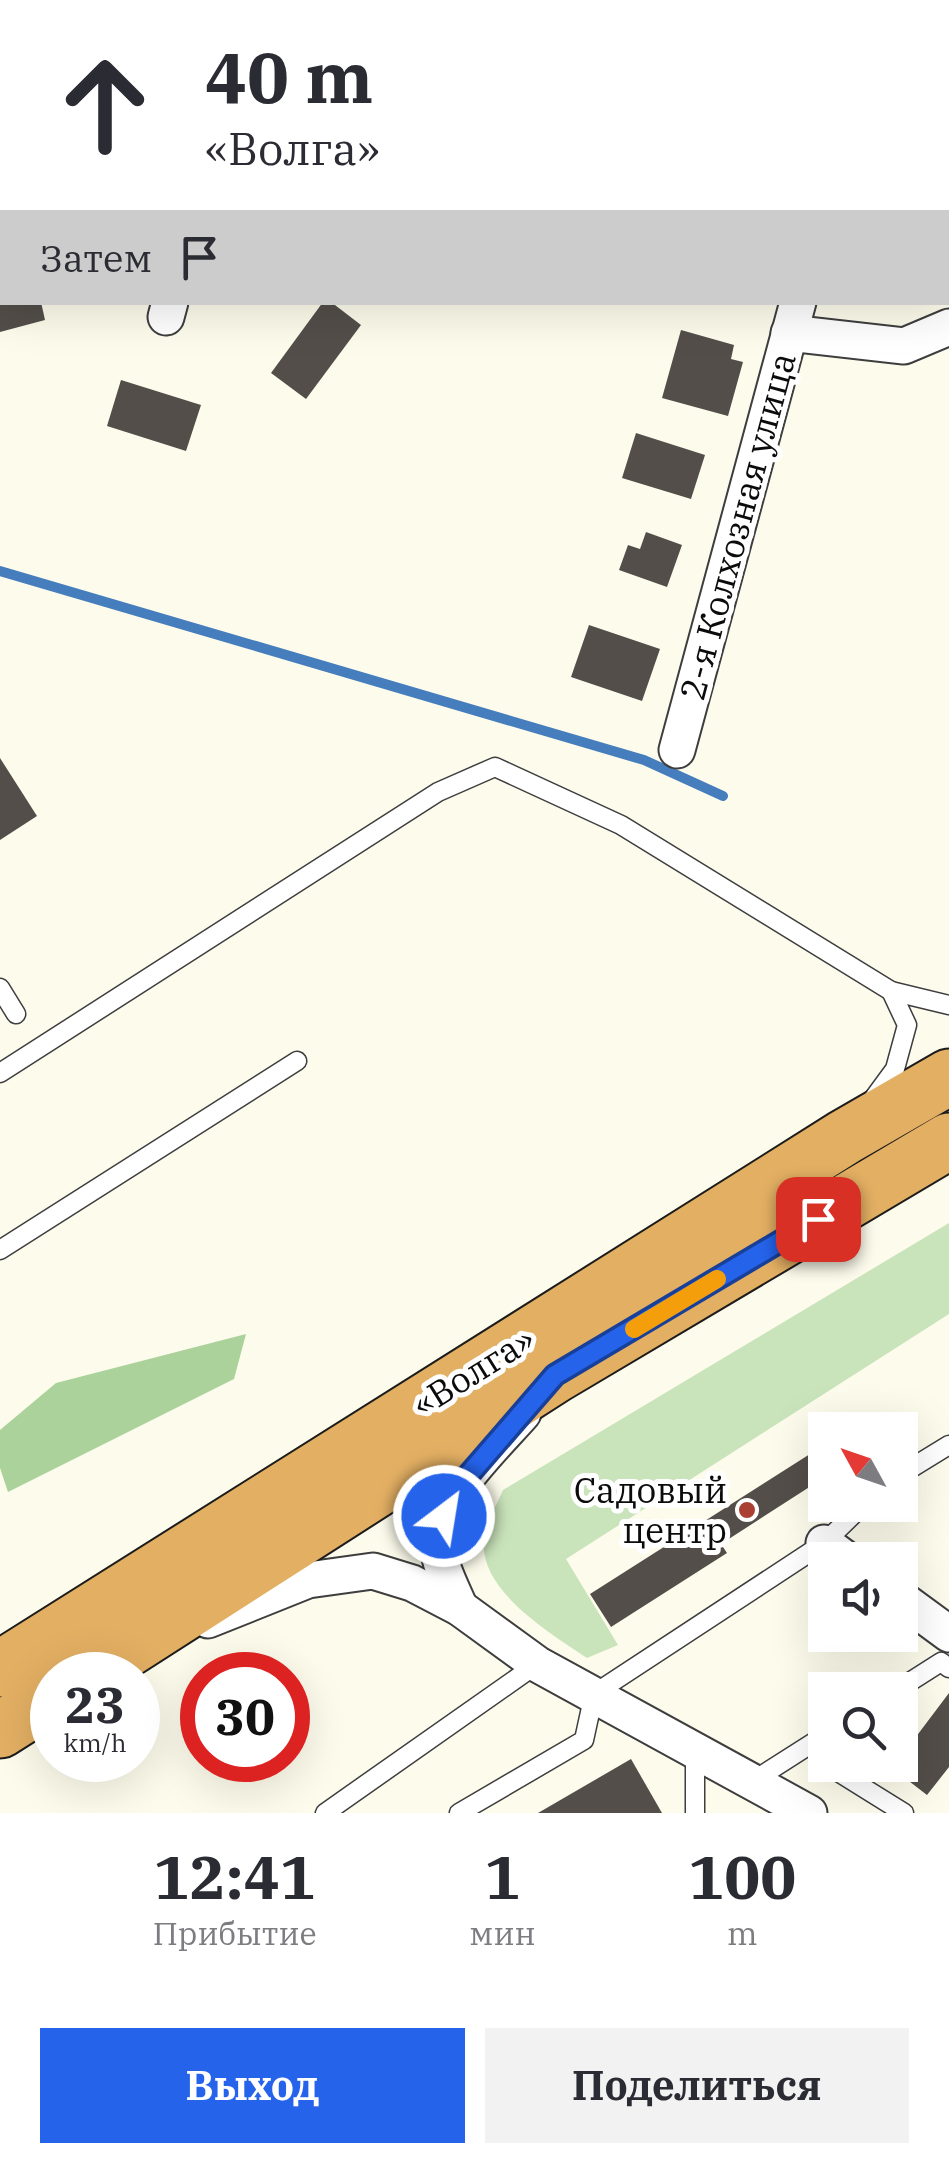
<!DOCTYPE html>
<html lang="ru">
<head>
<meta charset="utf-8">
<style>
  body { margin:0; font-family:"IBM Plex Serif",serif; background:#f2f2f3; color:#2b2b33; height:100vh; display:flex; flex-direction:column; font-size:38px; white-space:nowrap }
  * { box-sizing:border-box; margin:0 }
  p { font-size:32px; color:#7c7c81 }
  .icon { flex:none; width:55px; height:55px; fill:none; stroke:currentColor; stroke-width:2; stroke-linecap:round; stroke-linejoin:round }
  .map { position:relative; height:1813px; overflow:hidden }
  .side { display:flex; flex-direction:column; background:#fff; flex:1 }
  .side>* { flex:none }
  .banner { position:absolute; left:0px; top:0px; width:950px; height:305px; box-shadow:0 10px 40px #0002; background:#fff; color:#2b2b33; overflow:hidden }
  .needle { width:65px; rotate:310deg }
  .controls { position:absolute; left:808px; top:1412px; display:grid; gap:20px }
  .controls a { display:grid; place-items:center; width:110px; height:110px; border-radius:0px; background:#fff; box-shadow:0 10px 40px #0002; font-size:50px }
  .speed { position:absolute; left:30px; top:1652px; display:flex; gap:20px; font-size:50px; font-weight:700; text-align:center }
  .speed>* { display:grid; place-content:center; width:130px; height:130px; border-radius:50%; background:#fff; box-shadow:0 10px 40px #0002; line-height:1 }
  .speed small { font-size:25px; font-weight:400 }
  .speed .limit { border:15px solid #d22; background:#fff; color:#111 }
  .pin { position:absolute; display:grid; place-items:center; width:85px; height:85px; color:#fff; margin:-42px; border-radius:20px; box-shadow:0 5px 15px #0006 }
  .me { position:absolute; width:110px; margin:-55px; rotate:31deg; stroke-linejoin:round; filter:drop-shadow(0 0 8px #0008) }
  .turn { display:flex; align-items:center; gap:35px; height:210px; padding:0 40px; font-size:45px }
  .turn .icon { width:130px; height:130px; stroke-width:2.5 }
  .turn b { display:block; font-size:70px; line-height:85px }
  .then { display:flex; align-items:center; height:95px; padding:0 40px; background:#0003; gap:20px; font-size:38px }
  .eta { display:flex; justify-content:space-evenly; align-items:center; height:170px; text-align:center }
  .eta b { font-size:60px; font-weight:700; line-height:70px }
  .button { display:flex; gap:20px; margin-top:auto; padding:20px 40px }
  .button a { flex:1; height:115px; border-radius:0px; background:#2563eb; color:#fff; font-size:40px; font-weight:700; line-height:115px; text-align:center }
  .button a+a { background:#f2f2f3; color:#2b2b33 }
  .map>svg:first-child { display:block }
  .green { fill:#c9e3ba }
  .forest { fill:#acd29b }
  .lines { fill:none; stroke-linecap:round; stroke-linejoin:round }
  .stream { stroke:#467dbd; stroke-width:10 }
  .building { fill:#534e49 }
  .lane-casing { stroke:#3e3e3e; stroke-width:21 }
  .street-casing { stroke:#3e3e3e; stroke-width:39 }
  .highway-casing { stroke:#1c1c1c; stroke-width:59 }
  .lane { stroke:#fff; stroke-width:18 }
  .street { stroke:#fff; stroke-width:35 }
  .highway { stroke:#e3af63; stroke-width:55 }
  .route-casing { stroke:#184099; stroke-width:25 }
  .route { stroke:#2563eb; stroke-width:18 }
  .slow { stroke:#f59e0b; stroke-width:18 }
  .poi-dot { fill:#aa3f34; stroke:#fff; stroke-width:4 }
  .labels { text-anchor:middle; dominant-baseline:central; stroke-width:10; stroke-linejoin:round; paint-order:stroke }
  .street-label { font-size:35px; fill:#0b0b0b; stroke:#fff }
  .poi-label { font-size:35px; fill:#0b0b0b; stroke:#fff; text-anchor:end }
</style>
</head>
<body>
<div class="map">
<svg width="949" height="1813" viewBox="0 0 949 1813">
  <rect width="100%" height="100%" fill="#fdfcec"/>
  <path class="green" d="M949 1223V1314L566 1559 618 1645 587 1658C550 1633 472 1587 485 1533 488 1519 497 1504 503 1490Z"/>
  <polygon class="forest" points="246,1334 234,1379 8,1492 0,1468 0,1430 56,1383"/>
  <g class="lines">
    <polyline class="stream" points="0,571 644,760 723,796"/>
  </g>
  <g class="building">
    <polygon points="0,302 41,302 45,320 0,332"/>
    <polygon points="323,302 331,302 361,325 306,399 271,373"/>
    <polygon points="681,330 734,345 731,359 743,362 728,416 662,398"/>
    <polygon points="121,380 201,405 186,451 107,426"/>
    <polygon points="636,433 705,455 691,499 622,478"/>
    <polygon points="646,532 682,545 667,587 619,570 628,545 640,549"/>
    <polygon points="589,625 660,649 642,701 571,677"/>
    <polygon points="0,758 37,816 0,840"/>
    <polygon points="821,1447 825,1453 825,1477 721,1544 727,1553 611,1627 590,1594"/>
    <polygon points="949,1693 949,1767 927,1795 892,1768 900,1765 900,1758"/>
    <polygon points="631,1759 662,1813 538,1813"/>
  </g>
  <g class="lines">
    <g class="lane-casing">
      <g id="lane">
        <polyline points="0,988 16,1014"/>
        <polyline points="0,1073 438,792 495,767 621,825 891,991"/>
        <polyline points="873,1099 895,1069 907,1025 891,991 949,1005"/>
        <polyline points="0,1250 297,1061"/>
        <polyline points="900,1475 949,1445"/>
        <polyline points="897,1690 941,1662 949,1668"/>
        <polyline points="827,1765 904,1813"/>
        <polyline points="753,1781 825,1735"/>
        <polyline points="325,1813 537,1664"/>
        <polyline points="459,1813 584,1740 594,1694 824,1543 863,1505"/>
        <polyline points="695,1813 695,1748"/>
      </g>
    </g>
    <g class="street-casing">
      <g id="street">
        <polyline points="238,2 238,0"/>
        <polyline points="891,2 891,0"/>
        <polyline points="166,317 170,302"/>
        <polyline points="789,333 904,346 949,327"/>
        <polyline points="677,750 798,302"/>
        <polyline points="824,1543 847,1560"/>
        <polyline points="900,1598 949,1634"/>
        <path d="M460 1608C451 1587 439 1565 437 1541 434 1502 498 1442 523 1413"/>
        <polyline points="208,1620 308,1580 373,1571 412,1583 460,1608 537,1664 809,1813"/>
      </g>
    </g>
    <g class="highway-casing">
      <g id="highway">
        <polyline points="0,1669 845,1137 949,1077"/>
        <polyline points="87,1675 555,1375 949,1141"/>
        <polyline points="0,1730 52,1697"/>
      </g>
    </g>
    <use href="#lane" class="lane"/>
    <use href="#street" class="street"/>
    <use href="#highway" class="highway"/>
  </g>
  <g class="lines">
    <g class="route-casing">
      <polyline id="route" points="444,1516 452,1494 555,1375 818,1219"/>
    </g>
    <use href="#route" class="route"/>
    <polyline class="slow" points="634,1329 717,1279"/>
  </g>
  <circle class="poi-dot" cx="747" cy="1510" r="10"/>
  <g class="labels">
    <g class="street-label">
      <text transform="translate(737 526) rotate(-75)">2-я Колхозная улица</text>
      <text transform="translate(473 1371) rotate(-32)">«Волга»</text>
    </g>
    <g class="poi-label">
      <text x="727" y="1490">Садовый<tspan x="727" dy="40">центр</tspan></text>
    </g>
  </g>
</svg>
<div class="controls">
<a><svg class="needle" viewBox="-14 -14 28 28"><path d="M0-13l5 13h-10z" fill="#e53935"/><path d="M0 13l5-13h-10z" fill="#7c7c81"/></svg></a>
<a><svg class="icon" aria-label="sound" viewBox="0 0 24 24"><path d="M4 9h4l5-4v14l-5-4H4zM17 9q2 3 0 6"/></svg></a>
<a><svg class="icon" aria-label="search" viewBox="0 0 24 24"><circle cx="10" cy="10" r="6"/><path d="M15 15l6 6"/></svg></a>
</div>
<div class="speed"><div>23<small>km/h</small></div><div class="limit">30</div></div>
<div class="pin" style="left:818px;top:1219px;background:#d93025"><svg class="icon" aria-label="arrive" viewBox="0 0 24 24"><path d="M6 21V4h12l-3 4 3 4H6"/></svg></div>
<svg class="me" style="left:444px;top:1516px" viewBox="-20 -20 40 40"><circle r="17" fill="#2563eb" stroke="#fff" stroke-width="3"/><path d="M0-11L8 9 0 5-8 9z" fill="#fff"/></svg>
<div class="banner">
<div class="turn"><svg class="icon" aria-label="ahead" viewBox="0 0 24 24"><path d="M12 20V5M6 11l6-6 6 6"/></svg><div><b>40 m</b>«Волга»</div></div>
<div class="then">Затем<svg class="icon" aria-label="arrive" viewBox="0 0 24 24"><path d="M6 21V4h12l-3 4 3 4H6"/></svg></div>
</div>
</div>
<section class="side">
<div class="eta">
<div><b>12:41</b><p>Прибытие</p></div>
<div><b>1</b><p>мин</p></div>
<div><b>100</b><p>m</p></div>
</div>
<div class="button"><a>Выход</a><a>Поделиться</a></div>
</section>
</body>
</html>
